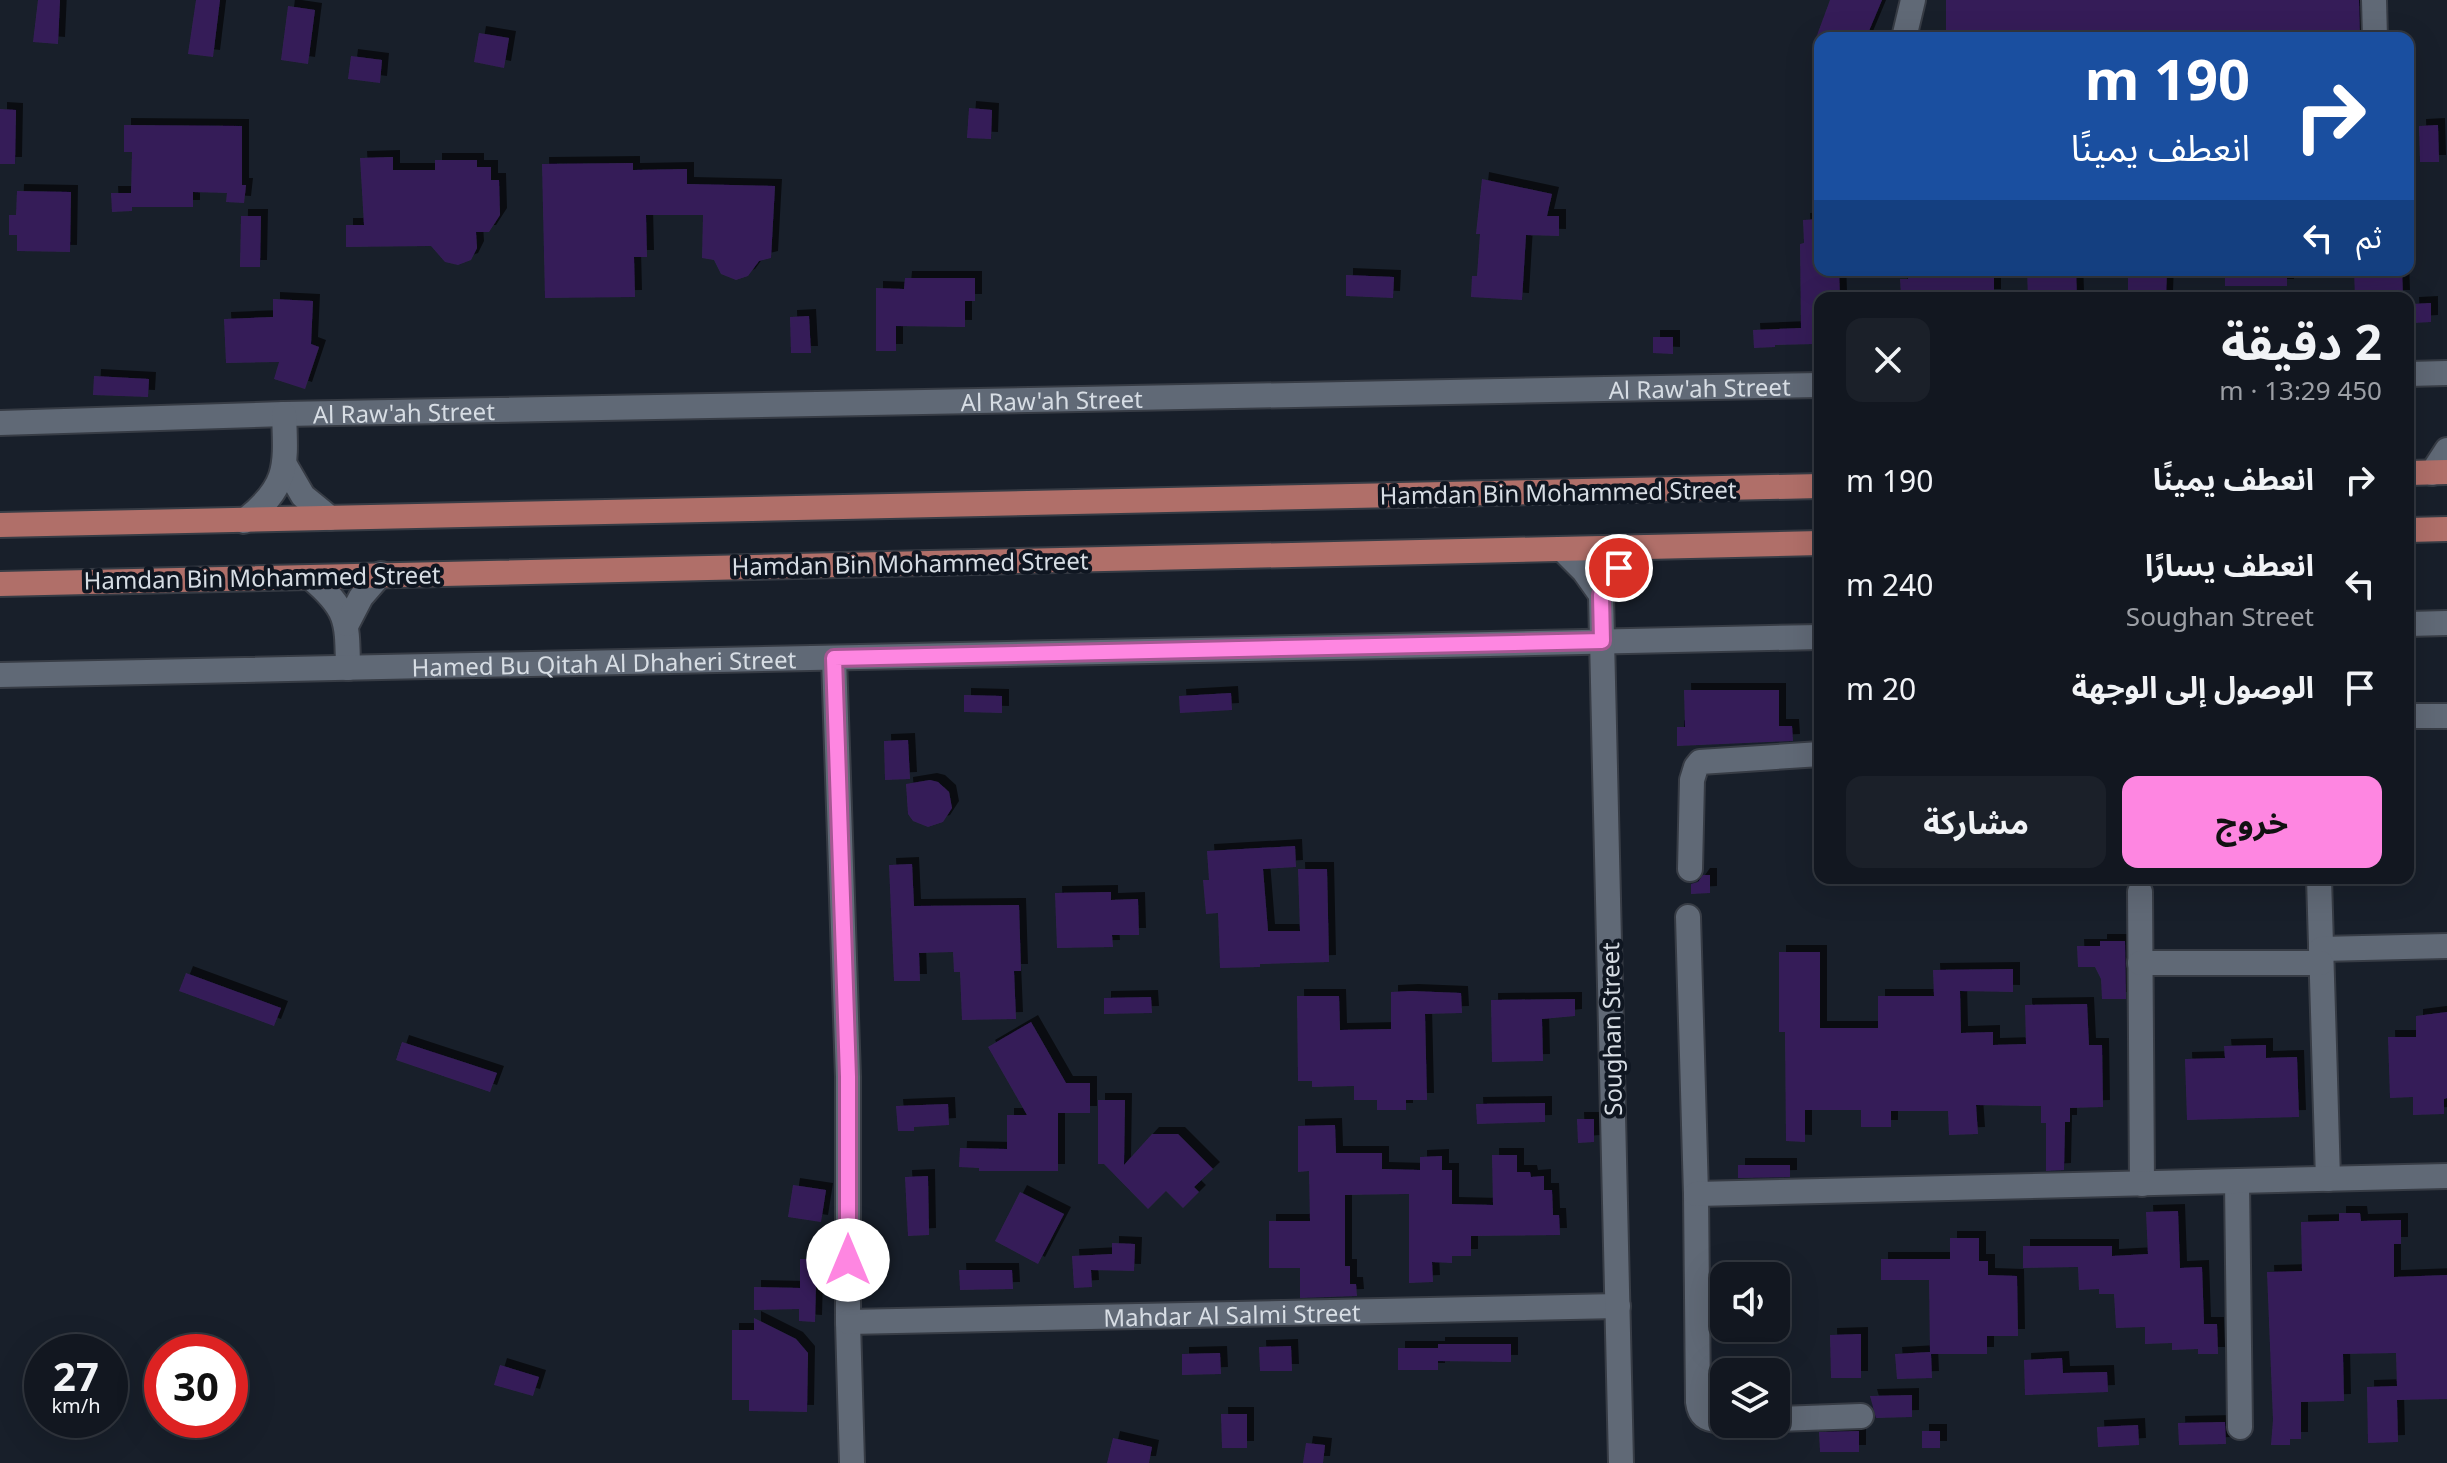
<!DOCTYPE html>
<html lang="ar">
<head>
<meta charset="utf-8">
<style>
  body { margin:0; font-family:"Noto Sans","Noto Sans Arabic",sans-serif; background:#1b2029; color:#f1f3f6; direction:rtl; height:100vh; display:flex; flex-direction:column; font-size:30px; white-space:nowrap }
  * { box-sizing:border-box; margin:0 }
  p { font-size:26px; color:#9c9fa5 }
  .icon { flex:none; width:44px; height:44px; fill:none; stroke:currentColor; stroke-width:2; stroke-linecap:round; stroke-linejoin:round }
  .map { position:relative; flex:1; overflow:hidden; direction:ltr }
  .panel { position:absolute; left:1814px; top:292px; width:600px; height:592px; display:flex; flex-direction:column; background:#121720; border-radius:16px; box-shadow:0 8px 32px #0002,0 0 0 2px #31363e; direction:rtl }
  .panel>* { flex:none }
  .guide { position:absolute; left:1814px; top:32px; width:600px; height:244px; border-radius:16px; box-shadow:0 8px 32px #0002,0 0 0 2px #31363e; direction:rtl; background:#1a4fa0; color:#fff; overflow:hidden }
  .tools { position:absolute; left:1710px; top:1262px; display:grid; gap:16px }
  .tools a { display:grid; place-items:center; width:80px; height:80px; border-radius:16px; background:#121720; box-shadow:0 8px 32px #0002,0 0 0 2px #31363e; font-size:40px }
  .speed { position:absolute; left:24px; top:1334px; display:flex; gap:16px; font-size:40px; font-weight:700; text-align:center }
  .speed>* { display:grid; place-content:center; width:104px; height:104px; border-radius:50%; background:#121720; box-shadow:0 8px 32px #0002,0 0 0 2px #31363e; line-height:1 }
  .speed small { font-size:20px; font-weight:400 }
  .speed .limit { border:12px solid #d22; background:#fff; color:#111 }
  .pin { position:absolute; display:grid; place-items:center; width:68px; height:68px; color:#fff; margin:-34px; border:4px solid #fff; border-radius:50%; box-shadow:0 2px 8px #0007 }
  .me { position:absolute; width:88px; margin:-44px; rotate:0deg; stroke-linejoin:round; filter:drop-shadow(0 0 6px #0008) }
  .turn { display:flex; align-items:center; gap:28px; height:168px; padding:0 32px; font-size:36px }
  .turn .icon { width:104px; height:104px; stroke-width:2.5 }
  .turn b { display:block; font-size:56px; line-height:68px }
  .then { display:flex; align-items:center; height:76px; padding:0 32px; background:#0003; gap:16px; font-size:30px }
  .round { display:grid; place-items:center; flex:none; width:84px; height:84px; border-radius:16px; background:#1b2029 }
  .summary { display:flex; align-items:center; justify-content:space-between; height:136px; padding:0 32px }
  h1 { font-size:48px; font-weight:700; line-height:60px }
  .cta { display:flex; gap:16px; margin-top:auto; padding:16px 32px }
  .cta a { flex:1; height:92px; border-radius:16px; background:#fe86e1; color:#111; font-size:32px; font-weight:700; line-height:92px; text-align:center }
  .cta a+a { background:#1b2029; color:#f1f3f6 }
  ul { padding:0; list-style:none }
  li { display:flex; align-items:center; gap:24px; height:104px; padding:0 32px }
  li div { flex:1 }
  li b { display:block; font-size:30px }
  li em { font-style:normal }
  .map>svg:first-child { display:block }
  .building { fill:#361f58; filter:url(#shadow) }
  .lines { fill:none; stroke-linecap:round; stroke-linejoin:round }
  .minor-casing { stroke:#373c45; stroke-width:28 }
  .major-casing { stroke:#373c45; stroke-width:28 }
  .minor { stroke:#606976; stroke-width:24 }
  .major { stroke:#b06f69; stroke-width:24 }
  .route-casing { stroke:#a55792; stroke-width:20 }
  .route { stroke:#fe86e1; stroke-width:14 }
  .labels { text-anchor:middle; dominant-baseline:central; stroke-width:8; stroke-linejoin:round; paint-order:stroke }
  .street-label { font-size:24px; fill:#d7dde4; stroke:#0f1621 }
</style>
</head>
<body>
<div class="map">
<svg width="2447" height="1463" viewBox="0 0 2447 1463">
  <defs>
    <filter id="shadow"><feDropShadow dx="7" dy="-7" stdDeviation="0" flood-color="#0009"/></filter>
  </defs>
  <rect width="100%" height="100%" fill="#181f2a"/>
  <g class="building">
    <polygon points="38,0 60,0 58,44 33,42"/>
    <polygon points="196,0 220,0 213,57 188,54"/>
    <polygon points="1830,0 1882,0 1866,38 1816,38"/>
    <polygon points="1946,0 2359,0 2360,38 1950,38 1950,34 1946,34"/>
    <polygon points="288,6 315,10 308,64 281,60"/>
    <polygon points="479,33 509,38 504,68 474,62"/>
    <polygon points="351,56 382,60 380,83 348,79"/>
    <polygon points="969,108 992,110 991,139 967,138"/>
    <polygon points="0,109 16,110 15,164 0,164"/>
    <polygon points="124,125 242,126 242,185 246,185 244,203 226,202 227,193 193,192 193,207 132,207 132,211 112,212 111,193 131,193 131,195 132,152 124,152"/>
    <polygon points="2438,125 2439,162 2420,162 2419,126"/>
    <polygon points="393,157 393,170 435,170 435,160 477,160 477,167 491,167 491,180 499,180 500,215 489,232 476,232 477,248 471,260 458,265 445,262 431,246 346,247 346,225 364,225 360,158"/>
    <polygon points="633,163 633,170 687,169 687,184 775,186 771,258 759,261 748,276 736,280 721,274 714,260 702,258 703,215 646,215 647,257 634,257 635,297 545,298 542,164"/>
    <polygon points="1482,179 1552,194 1547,216 1559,216 1559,236 1526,235 1522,300 1471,297 1472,276 1477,276 1480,234 1476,234"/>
    <polygon points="17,191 71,192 70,252 17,251 17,235 9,235 9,215 16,215"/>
    <polygon points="241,216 261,216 260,267 240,267"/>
    <polygon points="1820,219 1820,270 1839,270 1840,298 1820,298 1820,339 1816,339 1816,344 1775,345 1775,347 1754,348 1753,330 1801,328 1800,244 1804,243 1803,220"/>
    <polygon points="1908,270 1994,270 1994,296 1901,296 1900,279 1908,279"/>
    <polygon points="2027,270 2076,270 2077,298 2028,298"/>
    <polygon points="2128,270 2167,270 2166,298 2128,298"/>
    <rect x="2225" y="270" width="62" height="16"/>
    <polygon points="2354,270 2402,270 2403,297 2355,297"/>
    <polygon points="1346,275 1394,277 1393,298 1346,296"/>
    <polygon points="905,278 975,278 975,301 965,301 965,327 896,326 896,351 876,351 876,288 904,289"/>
    <polygon points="273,299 313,301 311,344 319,347 305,389 274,379 279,362 226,363 224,319 273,317"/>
    <polygon points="2431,303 2431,322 2413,323 2412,304"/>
    <polygon points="809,316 811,353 791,353 790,317"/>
    <polygon points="1653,337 1673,337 1673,354 1653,353"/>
    <polygon points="94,376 149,379 148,397 93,395"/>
    <polygon points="1684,690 1779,690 1779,726 1792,726 1793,741 1677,746 1677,727 1685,727"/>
    <polygon points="1231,693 1232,710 1180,713 1179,696"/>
    <polygon points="964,695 1002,696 1002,713 964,712"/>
    <polygon points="908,740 910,779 885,780 884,741"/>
    <polygon points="930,780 938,782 949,792 952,808 943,822 928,827 913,821 908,814 906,784"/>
    <polygon points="1295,846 1296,867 1263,869 1268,931 1300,931 1298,869 1327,869 1329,962 1260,964 1260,967 1220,968 1218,913 1206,914 1203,880 1209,880 1207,851"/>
    <polygon points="912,864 914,906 1019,905 1021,971 1014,971 1016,1019 962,1020 960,972 954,972 953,952 919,953 920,981 894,981 889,865"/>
    <polygon points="1703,875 1710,875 1710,893 1691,894 1691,884 1698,882"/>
    <polygon points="1111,892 1111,900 1138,899 1139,935 1112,935 1113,947 1057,948 1055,893"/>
    <polygon points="2100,941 2125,941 2126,999 2102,999 2101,979 2095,967 2078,967 2077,946 2100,946"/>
    <polygon points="1779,952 1820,952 1820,1028 1878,1028 1878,996 1934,996 1933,970 2013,969 2013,992 1960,991 1961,1033 1993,1032 1993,1045 2026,1044 2025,1005 2087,1004 2089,1045 2102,1045 2103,1107 2070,1108 2070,1122 2065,1122 2064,1170 2046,1171 2046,1123 2041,1123 2041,1106 1976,1105 1978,1134 1949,1135 1948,1111 1891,1111 1891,1127 1861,1127 1861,1110 1805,1110 1805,1142 1786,1141 1785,1032 1779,1032"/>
    <polygon points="186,973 281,1008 274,1026 179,991"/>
    <polygon points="1411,991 1461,993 1462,1013 1425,1014 1427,1100 1406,1100 1406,1110 1377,1110 1377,1100 1354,1100 1354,1086 1312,1087 1312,1081 1298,1081 1297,996 1339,996 1340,1030 1391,1029 1391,992"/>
    <polygon points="1151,997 1152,1013 1104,1014 1104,998"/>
    <polygon points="1575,999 1575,1016 1542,1019 1543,1061 1492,1062 1491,1000"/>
    <polygon points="2447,1012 2447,1098 2444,1099 2444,1114 2413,1115 2413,1097 2390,1098 2388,1037 2416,1037 2416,1016"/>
    <polygon points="1031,1022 1066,1083 1090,1083 1090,1113 1058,1113 1058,1171 979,1171 979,1168 959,1167 960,1148 1007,1149 1007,1115 1027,1115 988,1047"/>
    <polygon points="402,1042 497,1073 490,1092 396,1060"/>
    <polygon points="2266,1045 2266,1058 2297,1057 2299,1117 2187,1120 2185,1059 2225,1058 2224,1046"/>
    <polygon points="1098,1100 1125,1100 1124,1165 1152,1134 1178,1134 1213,1169 1194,1187 1199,1192 1183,1208 1166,1191 1148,1209 1104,1164 1098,1164"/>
    <polygon points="1545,1103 1545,1122 1477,1124 1476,1104"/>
    <polygon points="948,1104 949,1125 914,1127 914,1131 898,1131 896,1106"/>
    <polygon points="1577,1119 1594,1119 1594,1142 1578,1143"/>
    <polygon points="1335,1125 1336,1153 1382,1153 1382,1169 1420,1170 1420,1157 1442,1156 1442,1170 1452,1170 1452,1204 1493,1205 1492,1155 1517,1155 1517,1172 1530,1172 1531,1177 1544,1176 1544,1190 1552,1190 1553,1215 1559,1215 1560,1235 1471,1236 1471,1256 1452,1256 1452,1263 1432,1262 1433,1282 1409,1283 1409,1194 1345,1195 1345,1266 1350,1266 1350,1284 1356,1284 1357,1296 1300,1298 1300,1268 1269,1268 1269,1221 1310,1221 1309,1171 1298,1172 1298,1126"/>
    <polygon points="1738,1165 1790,1165 1790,1177 1738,1178"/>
    <polygon points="928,1176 929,1235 908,1236 905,1177"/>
    <polygon points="793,1185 826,1190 821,1222 788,1217"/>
    <polygon points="1020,1192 1064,1214 1038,1264 995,1241"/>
    <polygon points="2178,1211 2180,1268 2202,1267 2204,1324 2217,1324 2218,1354 2198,1354 2198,1349 2172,1350 2172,1343 2145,1344 2145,1327 2116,1328 2114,1294 2099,1294 2099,1289 2079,1290 2078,1267 2023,1268 2023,1246 2112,1246 2112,1256 2148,1254 2146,1212"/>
    <polygon points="2339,1213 2360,1213 2361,1221 2401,1220 2401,1244 2394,1244 2394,1277 2447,1275 2447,1399 2397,1400 2398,1442 2368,1443 2367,1387 2397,1386 2396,1353 2343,1354 2344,1401 2301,1402 2301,1439 2290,1439 2290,1445 2271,1445 2273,1420 2267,1272 2302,1271 2301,1222 2339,1221"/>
    <polygon points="1950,1238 1979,1238 1979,1261 1988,1261 1988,1275 2017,1276 2018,1336 1987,1336 1987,1354 1931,1354 1932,1378 1897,1379 1895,1354 1930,1352 1929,1280 1881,1280 1881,1259 1950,1259"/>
    <polygon points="1112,1243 1135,1244 1134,1271 1091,1270 1092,1287 1074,1288 1072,1256 1112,1254"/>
    <polygon points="800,1259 816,1259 816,1266 830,1266 830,1284 816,1284 815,1322 799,1321 799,1309 754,1310 754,1287 800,1288"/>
    <polygon points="959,1270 1012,1270 1013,1289 960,1290"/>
    <polygon points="754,1318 796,1339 808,1353 807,1412 749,1411 749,1400 732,1400 732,1330 754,1330"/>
    <polygon points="1861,1334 1861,1378 1831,1378 1830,1335"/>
    <polygon points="1438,1344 1511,1344 1511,1362 1438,1361 1438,1353 1438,1370 1398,1370 1398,1348 1438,1348"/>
    <polygon points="1291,1346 1292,1371 1260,1371 1259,1347"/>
    <polygon points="1220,1353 1221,1374 1182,1375 1182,1354"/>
    <polygon points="2062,1358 2063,1373 2107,1372 2108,1392 2025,1395 2024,1360"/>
    <polygon points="500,1365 539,1377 533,1396 494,1385"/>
    <polygon points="1912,1395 1912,1417 1876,1418 1870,1396"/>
    <polygon points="1221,1414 1247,1414 1247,1448 1222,1448"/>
    <polygon points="2225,1422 2226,1444 2179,1445 2178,1423"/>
    <polygon points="2138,1425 2139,1445 2098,1447 2097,1427"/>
    <polygon points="1859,1431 1859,1452 1820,1452 1819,1432"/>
    <rect x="1922" y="1431" width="18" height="17"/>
    <polygon points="1113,1438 1152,1447 1149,1463 1107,1463"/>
    <polygon points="1306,1443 1325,1445 1323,1463 1303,1463"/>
  </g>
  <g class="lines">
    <g class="minor-casing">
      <g id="minor">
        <polyline points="2374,0 2375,38"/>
        <polyline points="1904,38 1913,0"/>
        <polyline points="2408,374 2447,373"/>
        <path id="s1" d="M0 423 284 414 1820 385"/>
        <polyline points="285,465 303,496 330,518"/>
        <polyline points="2432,473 2447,450"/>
        <path d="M244 521C289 486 286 466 284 414"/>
        <polyline points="1563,550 1584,571 1601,595"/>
        <path d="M311 578C349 610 347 622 348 668"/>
        <polyline points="347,624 361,597 381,574"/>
        <polyline points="2408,624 2447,623"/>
        <polyline points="834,658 848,1077 848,1322 852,1463"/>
        <path id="s2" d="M0 675 1820 637"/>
        <polyline points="2408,716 2447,716"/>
        <polyline points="1690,869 1692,780 1696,767 1700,762 1820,754"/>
        <polyline points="2319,878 2328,1179"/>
        <polyline points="2140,892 2142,1184"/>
        <path d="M1688 917 1696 1194 1698 1402C1700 1418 1709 1421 1724 1420"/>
        <polyline points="2321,949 2447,946"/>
        <polyline points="2140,963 2321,963"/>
        <polyline points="2237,1182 2240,1427"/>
        <polyline points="1696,1194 2447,1176"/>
        <path id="s3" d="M848 1322 1618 1306"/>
        <polyline points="1776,1419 1861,1416"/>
        <polyline points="1621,1463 1601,595 1619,568 1644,547"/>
      </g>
    </g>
    <g class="major-casing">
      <g id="major">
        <polyline points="2408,473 2447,472"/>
        <polyline points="0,525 1820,486"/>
        <polyline points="2408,530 2447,529"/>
        <polyline points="0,584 1820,543"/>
      </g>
    </g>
    <use href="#minor" class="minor"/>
    <use href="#major" class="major"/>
  </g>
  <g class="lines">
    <g class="route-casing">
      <polyline id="route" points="848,1260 848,1077 834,658 1602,641 1601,595 1619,568"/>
    </g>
    <use href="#route" class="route"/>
  </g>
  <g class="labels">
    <g class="street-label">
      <text stroke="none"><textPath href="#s1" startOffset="1700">Al Raw'ah Street</textPath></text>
      <text stroke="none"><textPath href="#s1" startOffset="1052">Al Raw'ah Street</textPath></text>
      <text stroke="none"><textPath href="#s1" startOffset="404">Al Raw'ah Street</textPath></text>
      <text transform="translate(1558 492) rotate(-1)">Hamdan Bin Mohammed Street</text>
      <text transform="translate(910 563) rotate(-1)">Hamdan Bin Mohammed Street</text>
      <text transform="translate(262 577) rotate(-1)">Hamdan Bin Mohammed Street</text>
      <text stroke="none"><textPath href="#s2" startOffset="604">Hamed Bu Qitah Al Dhaheri Street</textPath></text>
      <text transform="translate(1611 1029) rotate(-91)">Soughan Street</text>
      <text stroke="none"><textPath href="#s3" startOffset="384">Mahdar Al Salmi Street</textPath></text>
    </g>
  </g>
</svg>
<div class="tools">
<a><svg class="icon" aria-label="sound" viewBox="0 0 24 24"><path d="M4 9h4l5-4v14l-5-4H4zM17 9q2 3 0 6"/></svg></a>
<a><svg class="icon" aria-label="layers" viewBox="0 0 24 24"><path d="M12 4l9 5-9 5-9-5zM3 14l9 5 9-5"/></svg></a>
</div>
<div class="speed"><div>27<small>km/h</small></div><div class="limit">30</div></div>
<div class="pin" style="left:1619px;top:568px;background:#d93025"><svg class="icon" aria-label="arrive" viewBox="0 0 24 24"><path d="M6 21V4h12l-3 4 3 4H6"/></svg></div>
<svg class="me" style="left:848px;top:1260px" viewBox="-20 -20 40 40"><circle r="19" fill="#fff"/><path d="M0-13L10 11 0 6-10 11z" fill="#fe86e1"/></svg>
<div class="guide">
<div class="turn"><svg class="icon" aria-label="right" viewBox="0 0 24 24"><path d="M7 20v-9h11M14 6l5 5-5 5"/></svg><div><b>190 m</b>انعطف يمينًا</div></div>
<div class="then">ثم<svg class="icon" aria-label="left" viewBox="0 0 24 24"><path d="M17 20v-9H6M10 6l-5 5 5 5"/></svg></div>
</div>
<section class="panel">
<div class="summary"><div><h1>2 دقيقة</h1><p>450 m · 13:29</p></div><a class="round"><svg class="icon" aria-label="close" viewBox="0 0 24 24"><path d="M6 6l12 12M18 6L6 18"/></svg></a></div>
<ul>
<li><svg class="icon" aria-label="right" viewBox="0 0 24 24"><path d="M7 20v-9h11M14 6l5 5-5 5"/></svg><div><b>انعطف يمينًا</b></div><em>190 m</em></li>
<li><svg class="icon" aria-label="left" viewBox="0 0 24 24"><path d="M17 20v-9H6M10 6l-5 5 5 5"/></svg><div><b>انعطف يسارًا</b><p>Soughan Street</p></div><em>240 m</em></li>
<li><svg class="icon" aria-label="arrive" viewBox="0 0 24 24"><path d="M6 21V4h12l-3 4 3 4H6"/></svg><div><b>الوصول إلى الوجهة</b></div><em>20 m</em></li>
</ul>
<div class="cta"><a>خروج</a><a>مشاركة</a></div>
</section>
</div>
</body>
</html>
